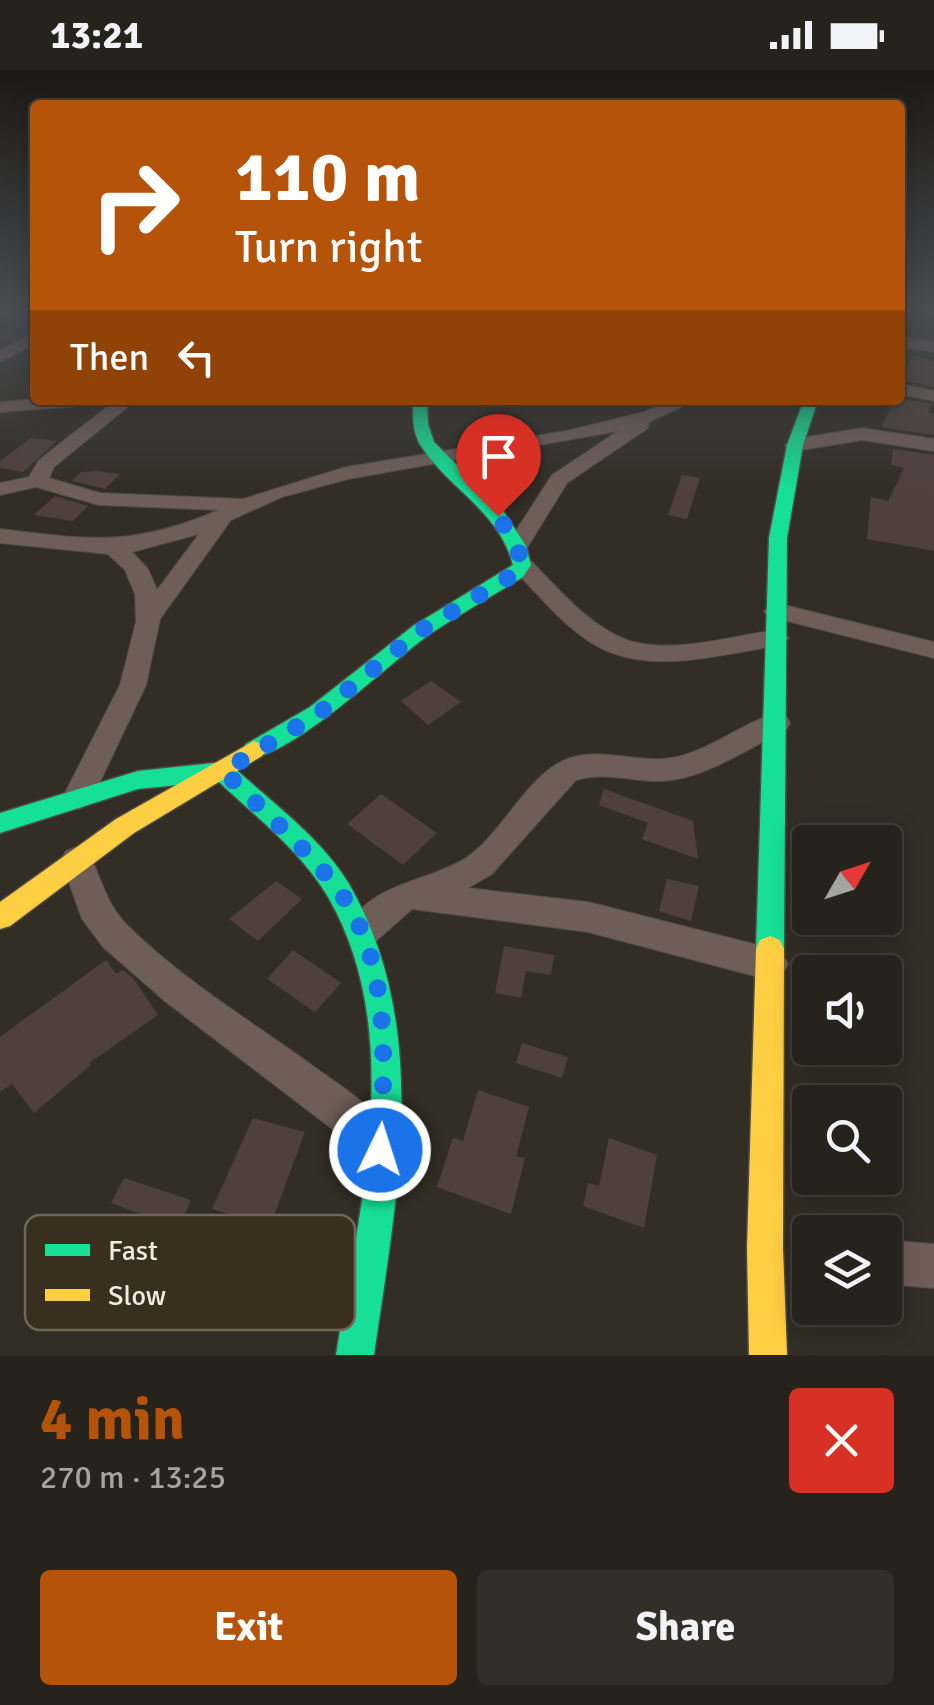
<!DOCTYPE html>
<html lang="en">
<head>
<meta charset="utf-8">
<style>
  body { margin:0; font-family:Signika,sans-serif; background:#322f29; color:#f1f3f6; height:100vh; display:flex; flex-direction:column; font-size:38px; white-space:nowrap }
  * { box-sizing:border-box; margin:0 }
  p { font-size:32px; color:#a4a4a3 }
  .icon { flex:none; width:55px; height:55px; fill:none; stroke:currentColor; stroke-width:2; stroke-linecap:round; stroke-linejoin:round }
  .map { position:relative; height:1285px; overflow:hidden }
  .sheet { display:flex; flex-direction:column; background:#26221c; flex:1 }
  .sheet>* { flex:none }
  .banner { position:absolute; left:30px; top:30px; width:875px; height:305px; border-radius:10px; box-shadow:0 5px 25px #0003,0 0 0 2px #423f3b; background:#b45309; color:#fff; overflow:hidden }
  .needle { width:65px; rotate:51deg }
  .controls { position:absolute; left:792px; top:755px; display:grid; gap:20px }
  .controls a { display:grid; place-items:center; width:110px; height:110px; border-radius:10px; background:#26221c; box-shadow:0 5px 25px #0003,0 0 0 2px #423f3b; font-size:50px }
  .pin { position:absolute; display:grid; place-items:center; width:85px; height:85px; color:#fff; margin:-102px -42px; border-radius:50% 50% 50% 0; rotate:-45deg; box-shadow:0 0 10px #0007 }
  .pin .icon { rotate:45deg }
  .me { position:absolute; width:110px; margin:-55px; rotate:4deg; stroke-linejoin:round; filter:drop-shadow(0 0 8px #0008) }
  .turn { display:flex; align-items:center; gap:35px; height:210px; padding:0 40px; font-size:45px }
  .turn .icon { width:130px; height:130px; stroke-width:2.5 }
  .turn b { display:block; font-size:70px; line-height:85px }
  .then { display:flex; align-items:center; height:95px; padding:0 40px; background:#0003; gap:20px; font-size:38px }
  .round { display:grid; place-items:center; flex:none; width:105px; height:105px; border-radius:10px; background:#322f29 }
  .overview { display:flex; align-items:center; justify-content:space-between; height:170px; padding:0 40px }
  h1 { font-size:60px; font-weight:700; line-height:75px; color:#b45309 }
  .primary-button { display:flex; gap:20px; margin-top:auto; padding:20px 40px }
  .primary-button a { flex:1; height:115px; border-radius:10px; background:#b45309; color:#fff; font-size:40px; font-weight:700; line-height:115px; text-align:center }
  .primary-button a+a { background:#322f29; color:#f1f3f6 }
  .status { display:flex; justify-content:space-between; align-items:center; height:70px; padding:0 50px; background:#26221c; direction:ltr }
  .status svg { height:28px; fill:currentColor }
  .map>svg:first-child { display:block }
  .building { fill:#50403b }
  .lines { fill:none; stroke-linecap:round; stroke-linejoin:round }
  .street-casing { stroke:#504b44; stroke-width:2 }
  .fast-casing { stroke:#504b44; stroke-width:3 }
  .slow-casing { stroke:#504b44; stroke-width:3 }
  .street { fill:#6f5e57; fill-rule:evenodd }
  .fast { fill:#16e098; fill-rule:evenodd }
  .slow { fill:#ffcf43; fill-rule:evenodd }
  .route { stroke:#1a73e8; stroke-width:18; stroke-dasharray:0 32.4 }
  .key { fill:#382f1f; stroke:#706759; stroke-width:2.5 }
  .key-label { font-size:28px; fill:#f1ebe1 }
</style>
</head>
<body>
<div class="status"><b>13:21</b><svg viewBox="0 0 49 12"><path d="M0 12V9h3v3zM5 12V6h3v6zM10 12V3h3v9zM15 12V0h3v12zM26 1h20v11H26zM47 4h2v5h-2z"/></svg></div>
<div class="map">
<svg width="934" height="1285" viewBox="0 0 934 1285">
  <rect width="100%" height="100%" fill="#322e25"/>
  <g class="building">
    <polygon points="914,285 934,292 934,317 900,310"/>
    <polygon points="900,328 932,334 928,343 934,344 934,365 881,357 894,330"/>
    <polygon points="31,368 57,371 23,402 0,398 0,391"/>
    <polygon points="893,379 934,385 934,481 867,469 871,427 888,431 904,398 891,395"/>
    <polygon points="96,401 120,404 105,419 72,411 81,402"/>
    <polygon points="682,405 700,408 687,449 668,445"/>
    <polygon points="55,426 88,436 73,451 34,445"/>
    <polygon points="431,611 461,632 428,655 401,631"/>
    <polygon points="604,719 693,751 698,789 642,769 648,753 599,735"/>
    <polygon points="381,724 437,763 403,795 347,754"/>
    <polygon points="667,809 699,816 691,851 659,841"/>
    <polygon points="276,811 302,829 258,871 229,849"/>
    <polygon points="504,876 554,885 551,905 526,901 521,928 495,923"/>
    <polygon points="293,880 341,913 315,942 267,909"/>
    <polygon points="106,890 116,904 123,900 133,908 158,945 89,993 91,995 34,1043 12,1014 0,1022 0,967"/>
    <polygon points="522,973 568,987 562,1008 516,993"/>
    <polygon points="478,1020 529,1037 516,1086 525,1088 511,1144 437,1117 453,1068 463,1071"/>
    <polygon points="253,1048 305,1062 270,1156 212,1139"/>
    <polygon points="609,1068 657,1085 644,1158 583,1136 588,1113 599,1116"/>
    <polygon points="124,1108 191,1130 179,1158 111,1133"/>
  </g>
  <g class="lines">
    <g class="street-casing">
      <g id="street">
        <polygon points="35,263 35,274 0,292 0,280"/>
        <polygon points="900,267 934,272 934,282 900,277"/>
        <polygon points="900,314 934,321 934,331 900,324"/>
        <polygon points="35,329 35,330 102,330 93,335 0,342 0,332"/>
        <path d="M116 330H136L54 397 49 408 100 423 243 429 346 397 566 361 644 342 672 330H697L649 352 648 358 567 413 525 481H509L506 476 552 405 618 361 348 409 282 427 231 450 160 549 146 615 89 735 78 739 67 735 63 727 120 615 136 552 135 524 125 500 108 484 0 473V459C91 470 132 477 219 440L99 435 36 417 0 425V413L29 407 39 390ZM199 464 157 520 148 499 132 482Z"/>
        <polygon points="862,358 934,369 934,381 862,370 795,381 785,375 795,369"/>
        <path d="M522 488 530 490C558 518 589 556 627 570 671 585 731 566 776 560L789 568 776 576C723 584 660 603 607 581 570 565 542 528 514 500L511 495 514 490Z"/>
        <polygon points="776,533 934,572 934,588 767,546 764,541"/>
        <path d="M776 643 786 646 790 653 786 660C748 678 705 709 662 711 633 712 605 701 576 710L492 804 468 818 588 832 770 878 782 883 788 894 782 905 770 910 588 862 412 839 374 873 362 877 350 873 345 862C368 812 426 813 466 788 498 767 525 712 557 694 590 674 627 691 662 689 702 687 739 654 776 643Z"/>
        <path d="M77 777 88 781C101 807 106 834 127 855 179 907 246 948 306 991 338 1015 384 1040 400 1079L394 1093 380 1099 366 1093 331 1058 166 932 103 877 82 849 61 790 66 781Z"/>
        <polygon points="885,1170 934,1174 934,1218 885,1214"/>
      </g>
    </g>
    <g class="fast-casing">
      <g id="fast">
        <path d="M413 330H427L428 354 434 372 504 442 526 476 531 495 523 507C492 526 460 544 430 564 396 587 282 697 246 686L242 680 246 674 310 637 413 556 513 495C499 441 450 420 421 376 412 362 413 346 413 330Z"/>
        <polygon points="804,330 818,330 803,375 787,468 784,879 780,888 770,892 760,888 756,879 769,468 787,375"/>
        <path d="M223 692 231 695C271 732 321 767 349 814 433 959 396 1129 374 1285H336C359 1140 407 963 328 827 301 781 256 747 218 711L138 719 0 763V743L138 701Z"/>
      </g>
    </g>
    <g class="slow-casing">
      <g id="slow">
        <polygon points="254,671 262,674 266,680 262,686 134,763 10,856 0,859 0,832 116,749"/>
        <polygon points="770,866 780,870 784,879 783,1178 787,1285 749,1285 747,1178 756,879 760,870"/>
      </g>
    </g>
    <use href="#street" class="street"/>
    <use href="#fast" class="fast"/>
    <use href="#slow" class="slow"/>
  </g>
  <linearGradient id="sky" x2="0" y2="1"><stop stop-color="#1c1914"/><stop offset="0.57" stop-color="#494c51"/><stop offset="1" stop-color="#494c51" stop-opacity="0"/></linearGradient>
  <rect width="934" height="421" fill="url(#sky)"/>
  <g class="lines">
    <path class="route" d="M380 1080C385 993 392 890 337 818 304 775 261 740 224 701L318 644 420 561 516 503 522 495 517 476 498 446"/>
  </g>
  <rect x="25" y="1145" width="330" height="115" rx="15" class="key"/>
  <rect x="45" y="1174" width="45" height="12" fill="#16e098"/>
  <rect x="45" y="1219" width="45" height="12" fill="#ffcf43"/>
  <g class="key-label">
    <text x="108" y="1190">Fast</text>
    <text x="108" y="1235">Slow</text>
  </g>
</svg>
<div class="controls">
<a><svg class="needle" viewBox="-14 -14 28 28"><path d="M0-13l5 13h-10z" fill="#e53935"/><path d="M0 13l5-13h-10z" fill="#a4a4a3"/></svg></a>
<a><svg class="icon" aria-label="sound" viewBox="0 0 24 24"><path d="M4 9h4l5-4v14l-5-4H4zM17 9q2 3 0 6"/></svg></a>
<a><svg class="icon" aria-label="search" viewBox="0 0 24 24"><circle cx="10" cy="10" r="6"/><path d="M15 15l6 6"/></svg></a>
<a><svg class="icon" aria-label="layers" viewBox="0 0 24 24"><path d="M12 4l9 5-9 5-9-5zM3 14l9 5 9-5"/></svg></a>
</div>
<div class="pin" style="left:498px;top:446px;background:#d93025"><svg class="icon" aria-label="arrive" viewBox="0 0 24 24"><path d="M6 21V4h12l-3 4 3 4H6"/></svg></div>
<svg class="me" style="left:380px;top:1080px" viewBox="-20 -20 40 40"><circle r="17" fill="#1a73e8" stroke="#fff" stroke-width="3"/><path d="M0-11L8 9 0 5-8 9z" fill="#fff"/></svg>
<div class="banner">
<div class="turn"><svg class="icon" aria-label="right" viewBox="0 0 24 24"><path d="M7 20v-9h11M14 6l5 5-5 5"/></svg><div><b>110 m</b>Turn right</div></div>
<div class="then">Then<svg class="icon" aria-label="left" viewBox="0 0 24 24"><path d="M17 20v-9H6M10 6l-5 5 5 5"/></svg></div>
</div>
</div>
<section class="sheet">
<div class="overview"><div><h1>4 min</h1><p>270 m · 13:25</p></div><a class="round" style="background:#d93025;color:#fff"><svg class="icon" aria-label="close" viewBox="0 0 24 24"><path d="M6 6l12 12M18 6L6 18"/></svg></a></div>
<div class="primary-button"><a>Exit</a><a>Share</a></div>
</section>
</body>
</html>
